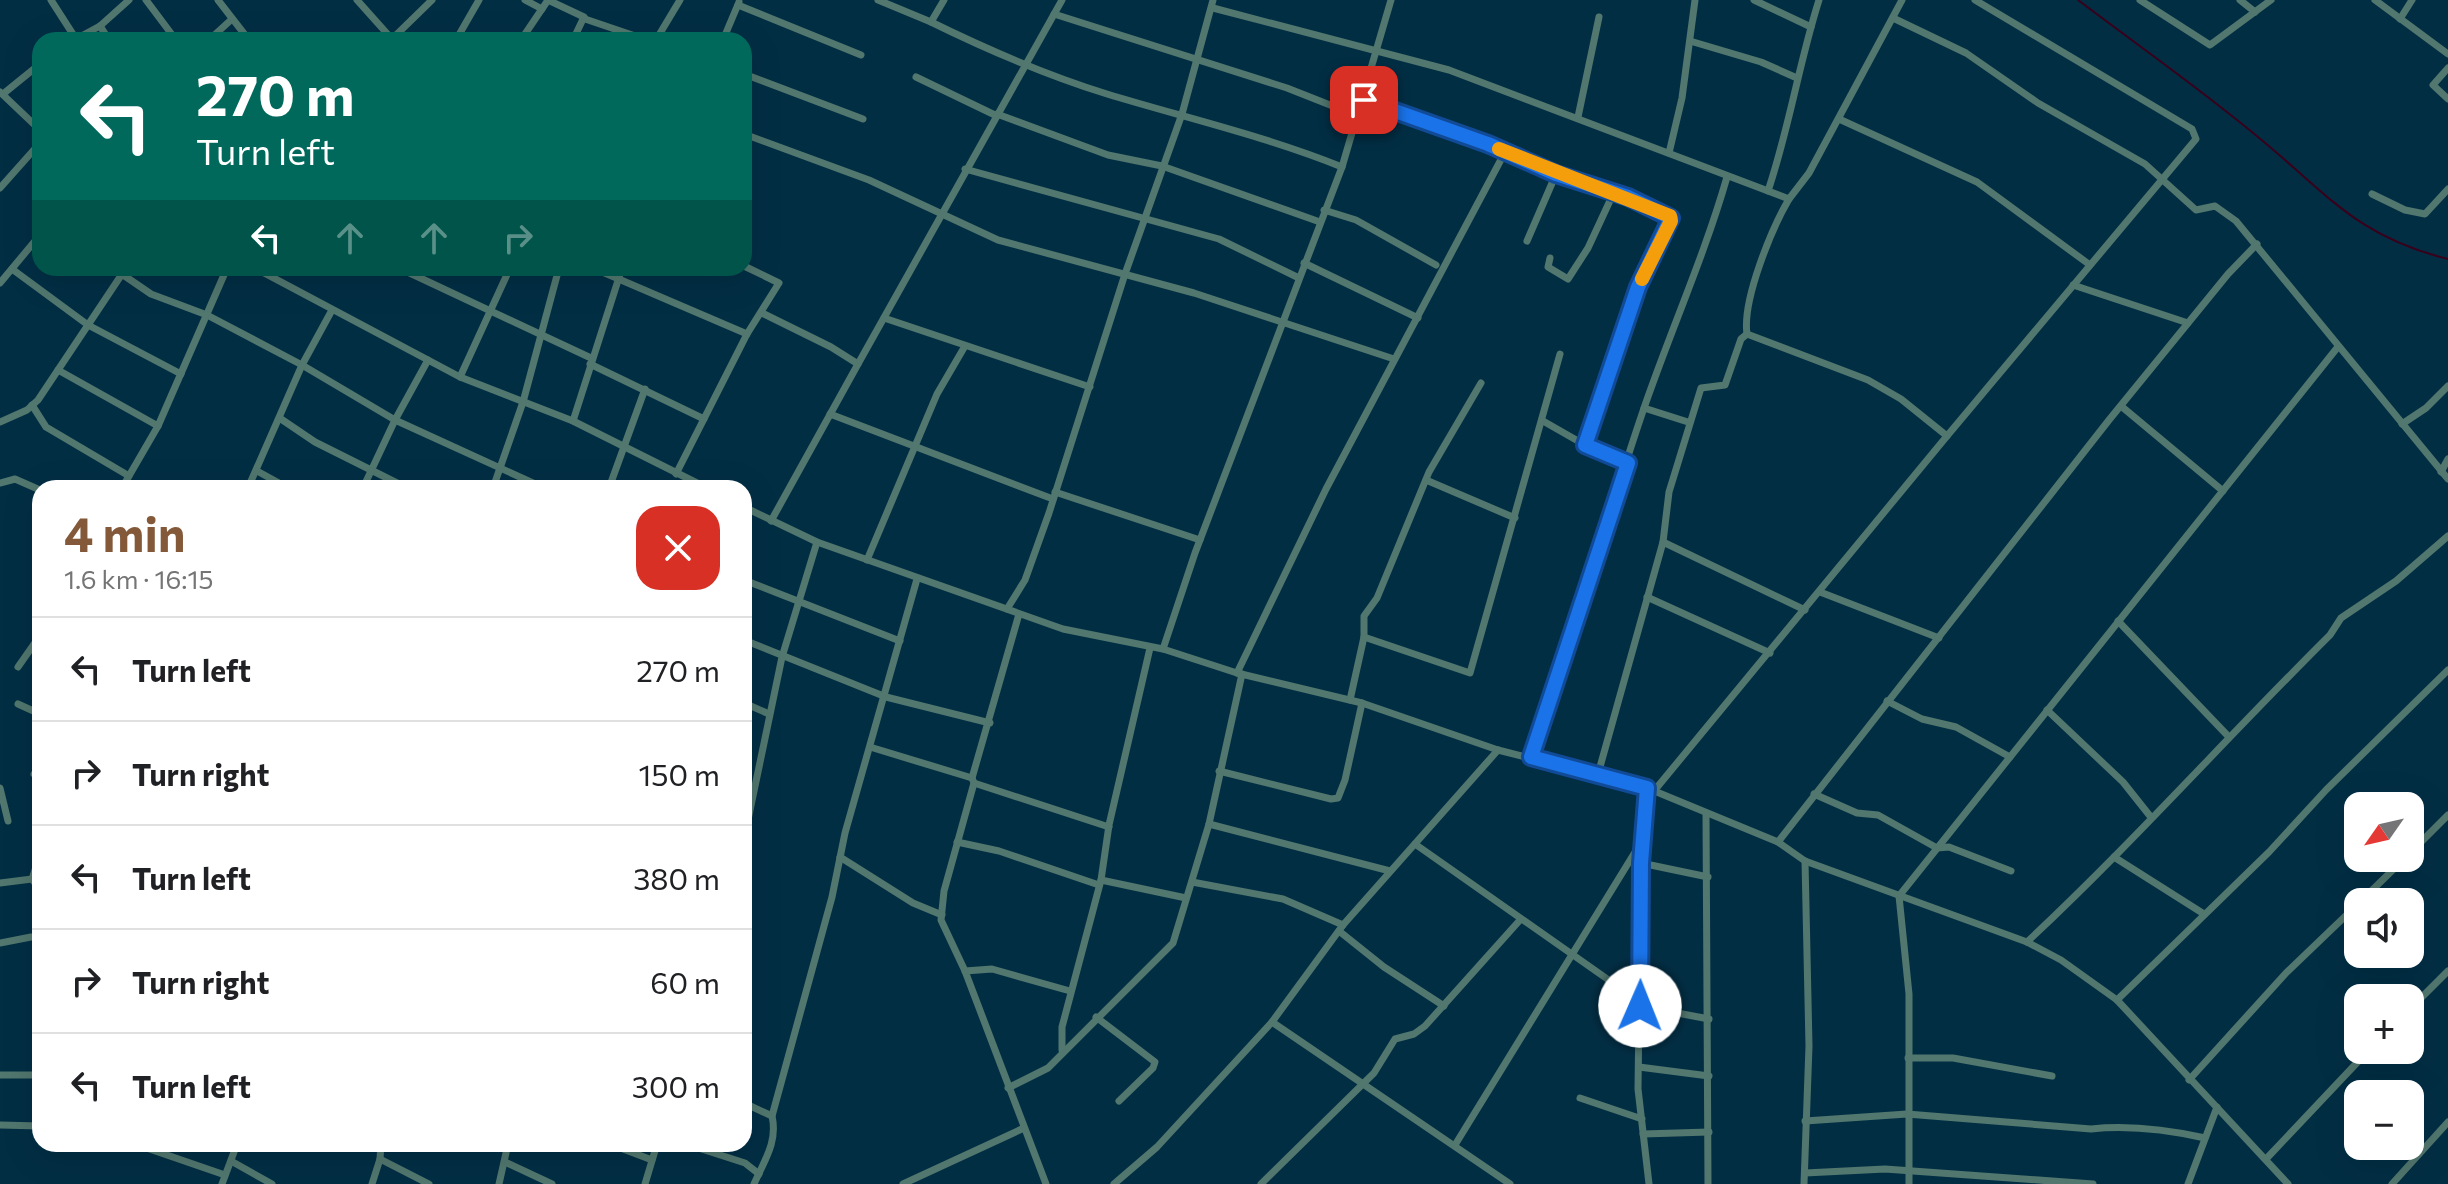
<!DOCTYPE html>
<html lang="en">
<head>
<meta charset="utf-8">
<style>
  body { margin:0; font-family:Commissioner,sans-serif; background:#f2f2f2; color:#202124; height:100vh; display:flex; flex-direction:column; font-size:30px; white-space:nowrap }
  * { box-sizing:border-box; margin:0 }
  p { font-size:26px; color:#757577 }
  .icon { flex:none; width:44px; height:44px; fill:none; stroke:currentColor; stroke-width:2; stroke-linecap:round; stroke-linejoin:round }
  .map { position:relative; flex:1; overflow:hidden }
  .details { position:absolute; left:32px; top:480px; width:720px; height:672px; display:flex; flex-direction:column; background:#fff; border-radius:24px; box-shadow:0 8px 32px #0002 }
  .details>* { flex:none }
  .banner { position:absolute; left:32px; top:32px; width:720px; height:244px; border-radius:24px; box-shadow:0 8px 32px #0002; background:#00695c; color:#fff; overflow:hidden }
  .needle { width:52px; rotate:236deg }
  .buttons { position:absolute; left:2344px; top:792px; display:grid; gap:16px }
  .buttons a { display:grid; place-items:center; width:80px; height:80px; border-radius:16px; background:#fff; box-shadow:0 8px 32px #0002; font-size:40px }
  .pin { position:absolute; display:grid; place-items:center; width:68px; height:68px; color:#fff; margin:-34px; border-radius:16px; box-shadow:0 4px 12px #0006 }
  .me { position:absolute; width:88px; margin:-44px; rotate:1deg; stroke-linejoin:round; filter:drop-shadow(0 0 6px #0008) }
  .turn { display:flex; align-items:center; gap:28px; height:168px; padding:0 32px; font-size:36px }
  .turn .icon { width:104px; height:104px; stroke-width:2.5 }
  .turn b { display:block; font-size:56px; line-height:68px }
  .lanes { display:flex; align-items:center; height:76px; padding:0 32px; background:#0003; justify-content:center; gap:40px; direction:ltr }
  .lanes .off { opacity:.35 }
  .round { display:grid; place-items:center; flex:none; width:84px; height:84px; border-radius:24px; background:#f2f2f2 }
  .head { display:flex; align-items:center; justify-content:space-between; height:136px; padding:0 32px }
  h1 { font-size:48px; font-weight:700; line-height:60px; color:#835939 }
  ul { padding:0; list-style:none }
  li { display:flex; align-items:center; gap:24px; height:104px; padding:0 32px; border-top:2px solid #e0e0e0 }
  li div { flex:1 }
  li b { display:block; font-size:30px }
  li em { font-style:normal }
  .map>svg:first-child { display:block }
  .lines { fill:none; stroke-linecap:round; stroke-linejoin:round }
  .stream { stroke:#39001b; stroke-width:2 }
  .minor { stroke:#51776e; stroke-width:7 }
  .route-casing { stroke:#114b97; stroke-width:20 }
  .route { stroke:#1a73e8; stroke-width:14 }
  .slow { stroke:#f59e0b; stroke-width:14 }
</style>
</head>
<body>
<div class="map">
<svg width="2448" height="1184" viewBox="0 0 2448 1184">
  <rect width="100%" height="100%" fill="#022e44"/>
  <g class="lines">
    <path class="stream" d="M2078 0C2140 47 2205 92 2264 142 2330 197 2359 237 2448 259"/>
    <g class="minor">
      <polyline points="51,0 76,39"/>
      <polyline points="146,0 176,40"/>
      <polyline points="218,0 249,40"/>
      <polyline points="357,0 391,38"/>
      <polyline points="525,0 542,9"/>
      <polyline points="548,0 584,17 573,40"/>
      <polyline points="878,0 931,22"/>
      <path d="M944 0 931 22C988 50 1046 75 1107 94 1186 118 1265 136 1342 167"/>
      <polyline points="1754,0 1811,27"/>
      <polyline points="2140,0 2210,45 2271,0"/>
      <polyline points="2240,0 2255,12"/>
      <polyline points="2375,0 2448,54"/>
      <polyline points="738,5 861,55"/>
      <polyline points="1213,8 1449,70 1789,199 1809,173 1902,0"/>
      <polyline points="1054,14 1287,88 1358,116"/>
      <polyline points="1893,18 1966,53 2038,103 2145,164 2196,210 2215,206 2236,221 2448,479"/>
      <polyline points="585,19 647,40"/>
      <polyline points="2400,19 2412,0"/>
      <polyline points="100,26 109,40"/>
      <polyline points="74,40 100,26 129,0"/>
      <polyline points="209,40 232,19"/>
      <polyline points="391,40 432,0"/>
      <polyline points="456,40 479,0"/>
      <polyline points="521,40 548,0"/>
      <polyline points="656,40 680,0"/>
      <polyline points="723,40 739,2"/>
      <polyline points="1690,41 1761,62 1797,78"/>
      <polyline points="2448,68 2433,85 2448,99"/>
      <polyline points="744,74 863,119"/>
      <polyline points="916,77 997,116"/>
      <polyline points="0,92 40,130"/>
      <polyline points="3,94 40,64"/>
      <polyline points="1364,100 1670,216 1671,221 1638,287 1585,445 1543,421"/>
      <polyline points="997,114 1108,155 1162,166 1320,222"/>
      <polyline points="1578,117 1599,17"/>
      <polyline points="1839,119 1977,182 2090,265"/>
      <polyline points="744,134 869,180 998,240 1194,293 1394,359"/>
      <polyline points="1669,153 1682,98 1695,0"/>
      <polyline points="965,169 1219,239 1299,278"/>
      <polyline points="0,188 40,143"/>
      <path d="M1768 191C1789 129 1799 63 1819 0"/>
      <polyline points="2372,194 2405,210 2425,214 2448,189"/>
      <path d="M1789 199C1772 228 1742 300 1747 334L1868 380 1901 399 1947 436 2196 139 2192 129 1975 0"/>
      <polyline points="1324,210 1356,220 1436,265"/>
      <polyline points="1527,241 1556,174"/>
      <polyline points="1550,258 1548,267 1568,279 1588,248 1614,192"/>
      <polyline points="1304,263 1418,318"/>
      <polyline points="113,268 151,294 207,315 302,365 395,420 428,360"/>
      <polyline points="255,268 460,377 573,421 707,488"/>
      <polyline points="399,268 591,358"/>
      <polyline points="593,268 747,334"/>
      <polyline points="12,269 88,325 181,374"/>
      <polyline points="0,283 40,235"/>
      <polyline points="2073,285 2188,323"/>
      <polyline points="762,313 831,347 858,364 1062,0"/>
      <polyline points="884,318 1090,387"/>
      <polyline points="590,364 704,419"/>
      <polyline points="58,370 158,426"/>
      <polyline points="460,377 510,268"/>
      <polyline points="32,405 46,427 129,476"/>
      <polyline points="2121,406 2223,491"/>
      <polyline points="1644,408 1688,422"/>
      <polyline points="830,414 1053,499"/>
      <polyline points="281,419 315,442 407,488"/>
      <polyline points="573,421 622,268"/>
      <polyline points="0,422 27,410 38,400 126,268"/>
      <polyline points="2402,424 2426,408 2448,386"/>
      <polyline points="1585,445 1628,463"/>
      <polyline points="257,471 288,488"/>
      <polyline points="2441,472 2448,459"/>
      <polyline points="676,474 747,334 779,283 744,266"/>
      <polyline points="1426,480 1515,518"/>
      <polyline points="0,483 15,479 40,490"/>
      <polyline points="122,488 158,426 227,268"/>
      <polyline points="248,488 302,365 332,310"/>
      <polyline points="363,488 395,420 544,488"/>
      <polyline points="493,488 523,402 559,268"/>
      <polyline points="609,488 645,389"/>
      <polyline points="1055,492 1200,540"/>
      <polyline points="744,507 817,542 1063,629 1163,649 1237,673 1362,703 1498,750 1647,788 1778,842 1805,861 2027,942 2061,960 2117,1000 2288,1184"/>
      <polyline points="771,521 858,364"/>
      <polyline points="1663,542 1669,492 1701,388 1725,385 1741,339 1747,334"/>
      <polyline points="867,560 937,394 965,346"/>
      <polyline points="744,580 900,641"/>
      <polyline points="1820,592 1939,638"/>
      <polyline points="1647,597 1770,653"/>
      <polyline points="1007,609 1025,580 1049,513 1125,274 1182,114 1213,0"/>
      <polyline points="1019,614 972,778 974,783 944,891 941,920 965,971 1046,1184"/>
      <polyline points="2118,621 2228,736"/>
      <polyline points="1364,637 1470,673 1560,354"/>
      <polyline points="744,640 886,697 990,723"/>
      <polyline points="1163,649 1195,553 1342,167 1391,0"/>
      <polyline points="18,667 39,637"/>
      <polyline points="1237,673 1326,489 1505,152"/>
      <polyline points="1350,700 1364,637 1364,616 1377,598 1429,472 1481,383"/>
      <polyline points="1887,701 1922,719 1956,727 2010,757"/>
      <polyline points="744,703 769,714"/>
      <polyline points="18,704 40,714"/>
      <polyline points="2047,710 2123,782 2150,816"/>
      <polyline points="870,747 972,778"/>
      <path d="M1531 757C1571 642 1604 526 1643 411 1670 332 1704 257 1727 177"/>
      <polyline points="1219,771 1331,799 1338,798 1345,780 1362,703"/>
      <polyline points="34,774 40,777"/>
      <polyline points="1598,774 1663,542 1805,610"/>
      <polyline points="974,783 1109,827"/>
      <polyline points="0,788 8,821"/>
      <polyline points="1647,788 1641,863 1638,1089 1649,1184"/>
      <polyline points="1654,791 1947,436"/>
      <polyline points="1814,794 1857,813 1878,815 1937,848 1949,847 2011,871"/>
      <polyline points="1706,813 1708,1184"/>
      <polyline points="1209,824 1390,871"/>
      <polyline points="744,839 782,657 817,542"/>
      <polyline points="957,842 999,851 1099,885"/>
      <polyline points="1778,842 2109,420 2228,274 2257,244"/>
      <polyline points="1415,844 1640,1002"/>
      <polyline points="2410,853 2448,815"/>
      <polyline points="40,855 32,879 40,890"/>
      <polyline points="840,857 913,903 942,915"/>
      <polyline points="2114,857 2204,914"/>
      <polyline points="1641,863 1708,877"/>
      <polyline points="1101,880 1186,898"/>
      <polyline points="1192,882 1283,899 1343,925"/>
      <polyline points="0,883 32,879"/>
      <polyline points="2360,902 2405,858"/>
      <polyline points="1339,931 1384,967 1444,1006"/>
      <path d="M2027 942C2132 844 2228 736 2330 635L2341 618 2396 581 2448 536"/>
      <polyline points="0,943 31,937"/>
      <polyline points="965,971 992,969 1070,991"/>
      <polyline points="2117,1000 2269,852 2326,790 2448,670"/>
      <polyline points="1640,1006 1709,1019"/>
      <polyline points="2410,1009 2448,971"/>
      <polyline points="1096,1017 1155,1062 1153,1068 1119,1101"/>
      <polyline points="1272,1022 1510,1184"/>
      <polyline points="1062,1050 1062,1027 1101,880 1109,825 1150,648"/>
      <polyline points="1908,1058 1953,1058 2052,1076"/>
      <polyline points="1639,1067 1709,1076"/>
      <polyline points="0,1075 40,1075"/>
      <polyline points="2189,1080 2286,973 2358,904"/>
      <polyline points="1008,1088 1048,1068 1173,943 1209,824 1242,674"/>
      <polyline points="1580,1098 1642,1119"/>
      <path d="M744 1103 772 1116C778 1142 764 1161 754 1184"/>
      <polyline points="772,1116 832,897 845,833 917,579"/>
      <path d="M1805 1121 1907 1114 2091 1129C2128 1125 2169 1130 2205 1138"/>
      <polyline points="0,1125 40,1126"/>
      <polyline points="1643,1134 1709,1132"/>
      <polyline points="135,1144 225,1175"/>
      <polyline points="610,1144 652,1160"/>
      <polyline points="686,1144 745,1163 759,1174"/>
      <polyline points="1455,1145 1640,844"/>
      <polyline points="2267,1158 2369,1050"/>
      <polyline points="380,1159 429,1184"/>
      <polyline points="231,1161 272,1184"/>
      <polyline points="505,1162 552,1184"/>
      <polyline points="1805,1173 1885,1169 2093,1184"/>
      <polyline points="222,1184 237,1144"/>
      <polyline points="372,1184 380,1159 381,1144"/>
      <polyline points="499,1184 508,1144"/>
      <polyline points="645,1184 657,1144"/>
      <polyline points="903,1184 1024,1128"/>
      <polyline points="1114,1184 1157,1147 1272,1022 1343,925 1498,750"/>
      <polyline points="1261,1184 1374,1073 1395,1039 1414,1034 1425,1026 1520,920"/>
      <polyline points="1804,1184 1809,1046 1805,861"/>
      <polyline points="1909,1184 1909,994 1899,896 2337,348"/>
      <polyline points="2188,1184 2217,1107"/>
      <polyline points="2392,1184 2448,1122"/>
    </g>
  </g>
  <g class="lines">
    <g class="route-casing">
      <polyline id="route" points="1364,100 1488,144 1556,174 1628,197 1671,218 1638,287 1585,445 1628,463 1531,757 1647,788 1641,863 1640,1006"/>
    </g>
    <use href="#route" class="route"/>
    <polyline class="slow" points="1499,149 1670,216 1671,221 1642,279"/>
  </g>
</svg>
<div class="buttons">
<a><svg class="needle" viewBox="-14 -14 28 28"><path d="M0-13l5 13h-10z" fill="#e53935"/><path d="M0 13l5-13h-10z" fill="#757577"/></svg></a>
<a><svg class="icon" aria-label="sound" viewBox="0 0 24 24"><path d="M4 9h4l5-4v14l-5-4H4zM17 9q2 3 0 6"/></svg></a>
<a>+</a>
<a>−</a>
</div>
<div class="pin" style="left:1364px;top:100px;background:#d93025"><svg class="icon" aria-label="arrive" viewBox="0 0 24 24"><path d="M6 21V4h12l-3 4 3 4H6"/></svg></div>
<svg class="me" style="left:1640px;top:1006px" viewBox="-20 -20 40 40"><circle r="19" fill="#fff"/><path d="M0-13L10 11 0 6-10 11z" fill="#1a73e8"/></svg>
<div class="banner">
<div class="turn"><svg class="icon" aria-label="left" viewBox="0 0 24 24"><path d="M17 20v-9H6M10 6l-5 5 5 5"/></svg><div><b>270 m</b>Turn left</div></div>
<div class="lanes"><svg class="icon" aria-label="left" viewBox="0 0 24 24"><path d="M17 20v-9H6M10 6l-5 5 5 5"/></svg><svg class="icon off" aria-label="ahead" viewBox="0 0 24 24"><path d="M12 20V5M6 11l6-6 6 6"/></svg><svg class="icon off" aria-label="ahead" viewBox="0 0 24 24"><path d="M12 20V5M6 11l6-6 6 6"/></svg><svg class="icon off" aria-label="right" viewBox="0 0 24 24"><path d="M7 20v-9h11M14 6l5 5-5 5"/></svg></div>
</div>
<section class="details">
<div class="head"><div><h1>4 min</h1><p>1.6 km · 16:15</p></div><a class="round" style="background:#d93025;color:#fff"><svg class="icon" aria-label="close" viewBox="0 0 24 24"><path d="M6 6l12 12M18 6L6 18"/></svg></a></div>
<ul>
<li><svg class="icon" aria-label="left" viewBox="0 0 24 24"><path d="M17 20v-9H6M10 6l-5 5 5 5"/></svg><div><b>Turn left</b></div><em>270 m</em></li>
<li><svg class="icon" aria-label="right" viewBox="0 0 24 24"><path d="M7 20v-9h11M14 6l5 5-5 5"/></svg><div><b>Turn right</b></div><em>150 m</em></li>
<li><svg class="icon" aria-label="left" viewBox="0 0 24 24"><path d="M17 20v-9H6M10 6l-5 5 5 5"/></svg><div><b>Turn left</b></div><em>380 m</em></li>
<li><svg class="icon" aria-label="right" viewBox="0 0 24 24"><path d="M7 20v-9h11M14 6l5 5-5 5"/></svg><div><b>Turn right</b></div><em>60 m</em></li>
<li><svg class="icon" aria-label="left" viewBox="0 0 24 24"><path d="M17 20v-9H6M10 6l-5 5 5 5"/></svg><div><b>Turn left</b></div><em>300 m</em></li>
</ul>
</section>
</div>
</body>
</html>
